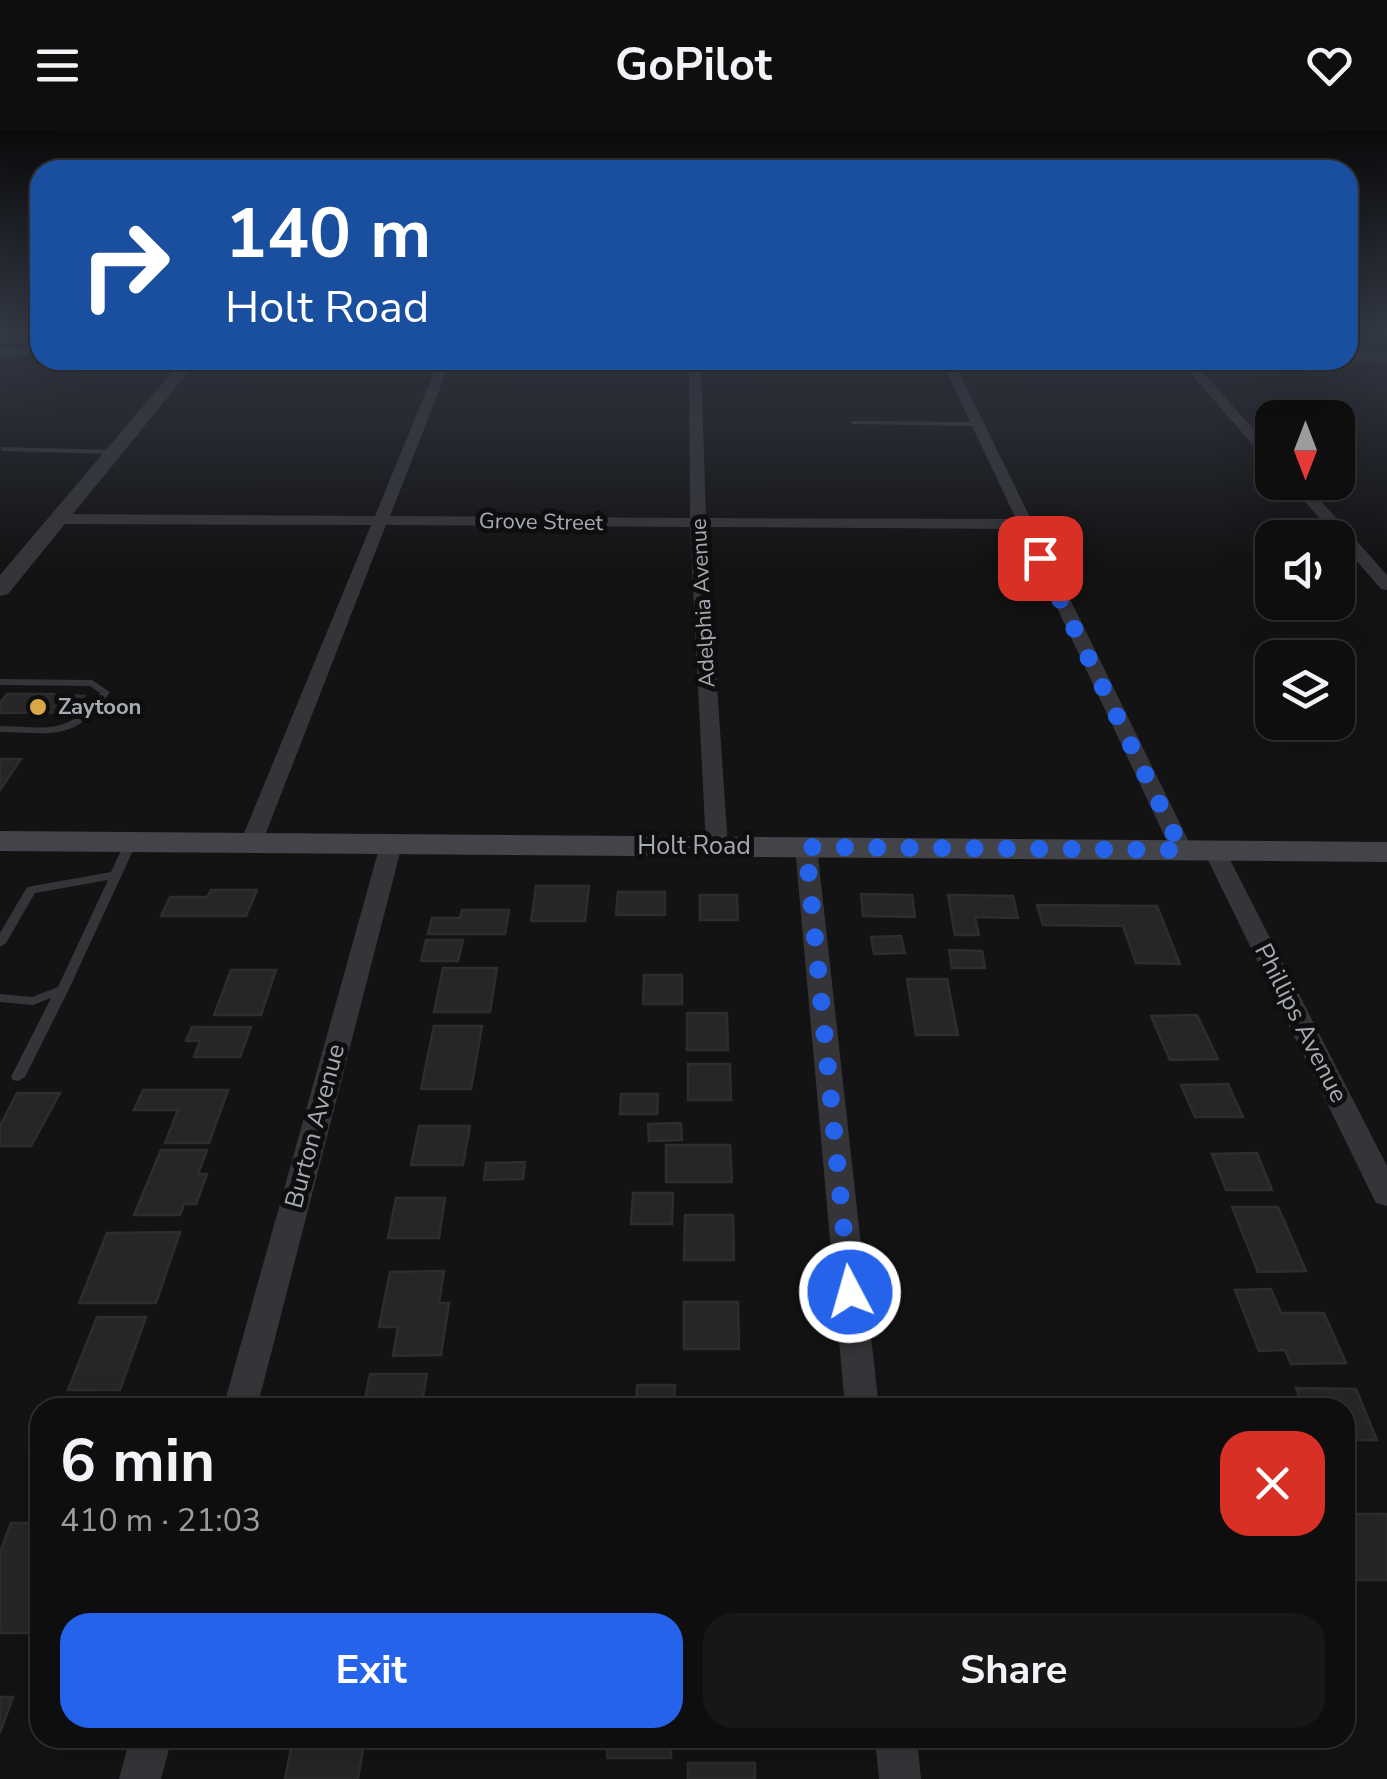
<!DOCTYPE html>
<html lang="en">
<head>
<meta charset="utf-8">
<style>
  body { margin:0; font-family:"Nunito Sans",sans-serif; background:#171718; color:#f1f3f6; height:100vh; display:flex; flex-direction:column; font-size:38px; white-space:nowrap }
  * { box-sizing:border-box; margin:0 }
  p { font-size:32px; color:#9b9c9e }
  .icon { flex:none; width:55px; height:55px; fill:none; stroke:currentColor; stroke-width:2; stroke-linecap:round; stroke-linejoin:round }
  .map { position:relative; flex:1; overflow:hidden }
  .panel { position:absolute; left:30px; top:1268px; width:1325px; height:350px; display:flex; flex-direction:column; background:#0e0e0f; border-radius:30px; box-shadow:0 10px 40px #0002,0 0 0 2px #2e2e2f }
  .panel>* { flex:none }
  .hud { position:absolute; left:30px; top:30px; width:1328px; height:210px; border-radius:30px; box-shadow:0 10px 40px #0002,0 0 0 2px #2e2e2f; background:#1a4fa0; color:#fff; overflow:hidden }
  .needle { width:65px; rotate:180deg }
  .fabs { position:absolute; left:1255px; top:270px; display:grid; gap:20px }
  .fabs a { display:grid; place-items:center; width:100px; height:100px; border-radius:20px; background:#0e0e0f; box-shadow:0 10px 40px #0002,0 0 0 2px #2e2e2f; font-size:50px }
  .pin { position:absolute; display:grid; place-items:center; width:85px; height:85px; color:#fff; margin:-42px; border-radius:20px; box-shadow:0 5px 15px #0006 }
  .me { position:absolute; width:110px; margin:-55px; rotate:354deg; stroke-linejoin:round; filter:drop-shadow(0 0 8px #0008) }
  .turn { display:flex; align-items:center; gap:35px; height:210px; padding:0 30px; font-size:45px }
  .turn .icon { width:130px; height:130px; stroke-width:2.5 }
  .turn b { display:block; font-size:70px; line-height:85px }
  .round { display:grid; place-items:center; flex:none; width:105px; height:105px; border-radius:30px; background:#171718 }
  .head { display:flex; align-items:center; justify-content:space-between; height:170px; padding:0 30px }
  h1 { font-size:60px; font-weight:700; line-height:75px }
  .action { display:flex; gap:20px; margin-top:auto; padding:20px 30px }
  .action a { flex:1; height:115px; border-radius:30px; background:#2563eb; color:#fff; font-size:40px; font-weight:700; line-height:115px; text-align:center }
  .action a+a { background:#171718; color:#f1f3f6 }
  header { display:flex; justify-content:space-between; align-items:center; height:130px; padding:0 30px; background:#0e0e0f; font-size:45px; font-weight:700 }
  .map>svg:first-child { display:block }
  .building { fill:#262628; stroke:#2d2d30; stroke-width:2.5 }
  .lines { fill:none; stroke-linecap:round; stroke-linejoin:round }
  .service { fill:#353539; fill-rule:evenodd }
  .minor { fill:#353539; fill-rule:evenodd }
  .tertiary { fill:#353539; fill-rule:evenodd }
  .secondary { fill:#434449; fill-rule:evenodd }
  .route { stroke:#2563eb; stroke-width:18; stroke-dasharray:0 32.4 }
  .poi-dot { fill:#dba645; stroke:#0e0e0f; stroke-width:4 }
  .labels { text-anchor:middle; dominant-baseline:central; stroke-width:10; stroke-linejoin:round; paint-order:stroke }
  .far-street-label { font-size:22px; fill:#a6abb3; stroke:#0e0e0f }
  .far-poi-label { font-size:22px; font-weight:bold; fill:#a6abb3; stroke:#0e0e0f; text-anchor:start }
  .street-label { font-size:25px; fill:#a6abb3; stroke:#0e0e0f }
</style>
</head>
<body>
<header><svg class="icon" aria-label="menu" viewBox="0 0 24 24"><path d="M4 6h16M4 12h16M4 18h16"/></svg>GoPilot<svg class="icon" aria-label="heart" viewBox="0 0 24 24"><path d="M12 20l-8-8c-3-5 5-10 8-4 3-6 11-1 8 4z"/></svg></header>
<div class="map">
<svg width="1387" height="1649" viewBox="0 0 1387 1649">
  <rect width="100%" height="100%" fill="#131314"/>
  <g class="building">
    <polygon points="7,564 52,564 84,566 72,582 0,583 0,573"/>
    <polygon points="0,629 21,629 0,660"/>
    <polygon points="536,756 589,756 585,791 531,791"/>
    <polygon points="211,760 257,760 246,786 161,786 170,767 207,767"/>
    <polygon points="618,762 665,762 665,785 616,785"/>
    <polygon points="861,764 912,765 915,787 863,786"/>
    <polygon points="700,765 737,765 738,790 700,790"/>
    <polygon points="948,765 1013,766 1018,788 975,787 979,805 955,805"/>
    <polygon points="1037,775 1157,776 1180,834 1136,833 1123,796 1043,795"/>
    <polygon points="462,780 509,780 505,804 428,804 432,788 460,788"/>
    <polygon points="901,806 905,823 874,824 871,807"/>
    <polygon points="426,810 463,810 458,831 421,831"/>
    <polygon points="949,820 982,821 985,838 952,838"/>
    <polygon points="443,838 497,838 490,882 434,882"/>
    <polygon points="231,840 276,840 261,885 214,885"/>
    <polygon points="644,845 682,845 682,874 643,874"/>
    <polygon points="907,849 947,849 958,905 916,905"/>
    <polygon points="687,883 727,883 728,920 687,920"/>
    <polygon points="1197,885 1218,929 1170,930 1151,886"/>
    <polygon points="434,896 482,896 471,959 421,959"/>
    <polygon points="192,897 251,897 240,927 194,927 200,911 186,911"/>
    <polygon points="688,934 730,934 731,970 688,970"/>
    <polygon points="1228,954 1243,987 1195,987 1181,955"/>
    <polygon points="143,960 228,960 209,1013 165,1013 178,980 134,980"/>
    <polygon points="17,963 60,963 31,1016 0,1016 0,996"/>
    <polygon points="621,964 658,964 657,984 620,984"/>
    <polygon points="681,993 682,1010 649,1011 648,994"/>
    <polygon points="419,996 470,996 463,1035 411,1035"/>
    <polygon points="666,1015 730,1015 732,1052 666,1052"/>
    <polygon points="161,1020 207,1020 198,1044 207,1044 196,1074 184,1074 180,1085 134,1085"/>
    <polygon points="1257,1023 1272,1060 1226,1060 1212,1024"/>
    <polygon points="525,1032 523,1049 484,1050 486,1033"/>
    <polygon points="633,1063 673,1063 672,1094 631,1094"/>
    <polygon points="396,1068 445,1068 439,1108 388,1108"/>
    <polygon points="1232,1077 1278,1077 1306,1141 1258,1142"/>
    <polygon points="685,1085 733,1085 734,1130 684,1130"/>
    <polygon points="180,1102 156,1173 79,1173 107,1103"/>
    <polygon points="444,1141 439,1173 449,1173 441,1225 393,1226 398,1197 379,1197 390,1142"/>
    <polygon points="1271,1159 1281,1183 1324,1183 1346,1233 1291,1234 1285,1220 1259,1221 1235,1160"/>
    <polygon points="684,1172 738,1172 739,1219 684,1219"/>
    <polygon points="97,1187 146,1187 120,1260 68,1260"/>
    <polygon points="370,1244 427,1244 421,1278 363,1278"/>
    <polygon points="637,1255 675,1255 674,1277 636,1277"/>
    <polygon points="1296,1258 1356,1259 1377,1310 1345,1310 1345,1278 1303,1278"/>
    <polygon points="1348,1384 1387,1384 1387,1450 1351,1450 1345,1433 1345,1397 1353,1397"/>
    <polygon points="11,1393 40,1393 38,1503 0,1503 0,1422"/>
    <polygon points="0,1567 13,1567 0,1603"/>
    <polygon points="293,1608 365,1608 358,1649 285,1649"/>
    <polygon points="608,1608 671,1608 671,1628 607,1628"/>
    <rect x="688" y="1633" width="67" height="16"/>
  </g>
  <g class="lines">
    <g class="service">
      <rect x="0" y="210" width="40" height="4"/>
      <polygon points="851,291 977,292 980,294 977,296 853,294 851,293"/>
      <polygon points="0,317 114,320 118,322 114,324 2,321"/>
      <path d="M0 549 92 550 110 562C75 612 55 603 0 602V596C48 597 68 606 100 563L90 556 0 555Z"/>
      <polygon points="131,709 137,712 69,859 25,947 18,951 13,950 11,947 51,868 33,875 0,872 0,864 32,867 58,857 108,750 35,763 6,813 0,817 0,803 27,757 111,742 125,712"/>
    </g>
    <g class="minor">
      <rect x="0" y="218" width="40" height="8"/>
      <rect x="1348" y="223" width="39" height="8"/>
      <polygon points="439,230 451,230 390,386 690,388 689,230 701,230 706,388 1016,389 941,230 953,230 1193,720 1182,727 1171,720 1020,399 706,397 728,716 717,723 706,716 690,397 386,395 262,713 251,720 243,718 240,713 371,395 59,394 51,389 59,384 375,386"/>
      <polygon points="1179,230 1192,230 1272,320 1272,332 1267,331"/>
      <polygon points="1288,352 1304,352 1387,445 1387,460 1381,459"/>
      <polygon points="391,708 402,715 257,1278 223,1278 380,715"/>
      <polygon points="806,710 817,717 879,1278 845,1278 795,717"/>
      <polygon points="1214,713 1225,720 1387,1036 1387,1076 1376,1073 1372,1065 1203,720"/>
      <polygon points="130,1608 172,1608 161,1649 119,1649"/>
      <polygon points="875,1608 917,1608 921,1649 879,1649"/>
    </g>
    <polygon class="tertiary" points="182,230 198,230 8,464 0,466 0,445"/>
    <polygon class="secondary" points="0,701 1387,712 1387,732 0,721"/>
  </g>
  <linearGradient id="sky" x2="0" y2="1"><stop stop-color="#0a0a0b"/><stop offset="0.47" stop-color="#333945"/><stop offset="1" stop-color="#333945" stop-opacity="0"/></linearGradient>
  <rect width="1387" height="432" fill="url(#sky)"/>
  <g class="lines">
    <polyline class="route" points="850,1162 806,717 1182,720 1040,428"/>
  </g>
  <circle class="poi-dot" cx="38" cy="577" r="10"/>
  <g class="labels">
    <g class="far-street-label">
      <text transform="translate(541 392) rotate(1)">Grove Street</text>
      <text transform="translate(703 473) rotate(-93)">Adelphia Avenue</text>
    </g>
    <g class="far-poi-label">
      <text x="58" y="577">Zaytoon</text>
    </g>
    <g class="street-label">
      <text x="694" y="716">Holt Road</text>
      <text transform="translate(1301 893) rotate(63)">Phillips Avenue</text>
      <text transform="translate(315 996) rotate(-75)">Burton Avenue</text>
    </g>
  </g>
</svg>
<div class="fabs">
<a><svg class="needle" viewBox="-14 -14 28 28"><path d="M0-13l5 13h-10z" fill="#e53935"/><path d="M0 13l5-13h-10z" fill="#9b9c9e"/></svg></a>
<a><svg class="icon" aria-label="sound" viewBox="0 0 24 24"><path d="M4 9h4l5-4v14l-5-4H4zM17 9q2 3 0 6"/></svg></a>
<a><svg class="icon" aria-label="layers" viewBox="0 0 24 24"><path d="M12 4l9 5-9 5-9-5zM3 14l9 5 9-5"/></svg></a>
</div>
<div class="pin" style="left:1040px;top:428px;background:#d93025"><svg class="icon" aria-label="arrive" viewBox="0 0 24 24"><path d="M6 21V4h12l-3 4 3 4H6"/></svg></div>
<svg class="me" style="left:850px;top:1162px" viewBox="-20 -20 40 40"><circle r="17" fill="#2563eb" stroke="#fff" stroke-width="3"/><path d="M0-11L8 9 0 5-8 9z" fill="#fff"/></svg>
<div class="hud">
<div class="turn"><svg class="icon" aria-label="right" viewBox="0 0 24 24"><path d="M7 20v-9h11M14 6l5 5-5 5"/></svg><div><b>140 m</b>Holt Road</div></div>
</div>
<section class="panel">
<div class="head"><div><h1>6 min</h1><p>410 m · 21:03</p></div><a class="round" style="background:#d93025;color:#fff"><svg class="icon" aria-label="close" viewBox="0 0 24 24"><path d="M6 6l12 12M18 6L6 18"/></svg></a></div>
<div class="action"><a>Exit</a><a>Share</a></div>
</section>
</div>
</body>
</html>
